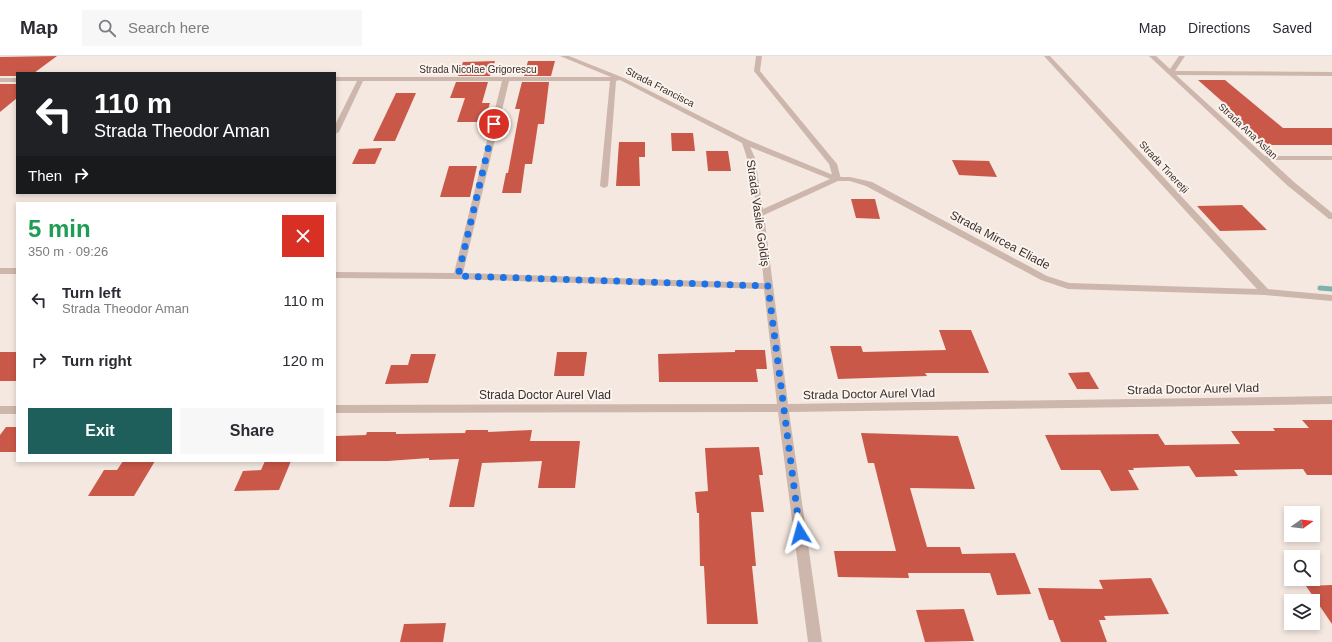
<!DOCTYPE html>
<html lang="en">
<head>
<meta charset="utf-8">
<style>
  body { margin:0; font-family:Arial,sans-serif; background:#f7f7f7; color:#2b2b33; height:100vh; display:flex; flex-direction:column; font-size:15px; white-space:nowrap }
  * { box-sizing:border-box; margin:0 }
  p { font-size:13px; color:#7c7c81 }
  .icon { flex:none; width:22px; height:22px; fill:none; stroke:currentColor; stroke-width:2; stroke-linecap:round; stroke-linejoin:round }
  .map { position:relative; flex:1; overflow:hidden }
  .sheet { position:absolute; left:16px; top:146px; width:320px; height:260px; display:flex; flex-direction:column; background:#fff; border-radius:0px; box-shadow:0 2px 6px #0003 }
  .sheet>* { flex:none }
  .top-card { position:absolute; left:16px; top:16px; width:320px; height:122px; border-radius:0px; box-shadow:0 2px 6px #0003; background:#202124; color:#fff; overflow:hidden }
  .needle { width:26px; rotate:76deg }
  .controls { position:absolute; left:1284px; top:450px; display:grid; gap:8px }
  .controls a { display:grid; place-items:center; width:36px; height:36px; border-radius:0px; background:#fff; box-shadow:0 2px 6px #0003; font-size:20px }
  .pin { position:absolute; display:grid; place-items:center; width:34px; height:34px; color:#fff; margin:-17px; border:2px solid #fff; border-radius:50%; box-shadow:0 1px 4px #0007 }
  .me { position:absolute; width:44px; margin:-22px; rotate:352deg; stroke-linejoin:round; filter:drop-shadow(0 0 3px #0008) }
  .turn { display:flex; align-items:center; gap:14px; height:84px; padding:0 12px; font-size:18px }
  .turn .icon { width:52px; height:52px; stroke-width:2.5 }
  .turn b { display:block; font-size:28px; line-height:34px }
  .then { display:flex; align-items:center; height:38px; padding:0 12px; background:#0003; gap:8px; font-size:15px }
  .round { display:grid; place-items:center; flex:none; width:42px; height:42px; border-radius:0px; background:#f7f7f7 }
  .overview { display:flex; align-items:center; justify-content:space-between; height:68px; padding:0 12px }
  h1 { font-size:24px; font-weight:700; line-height:30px; color:#1e9e55 }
  .action { display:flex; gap:8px; margin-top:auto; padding:8px 12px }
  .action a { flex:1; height:46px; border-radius:0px; background:#1e5e5b; color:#fff; font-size:16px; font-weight:700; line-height:46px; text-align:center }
  .action a+a { background:#f7f7f7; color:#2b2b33 }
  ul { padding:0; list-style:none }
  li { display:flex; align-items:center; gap:12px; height:60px; padding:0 12px }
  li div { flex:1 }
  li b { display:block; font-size:15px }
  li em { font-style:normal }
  header { display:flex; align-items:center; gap:24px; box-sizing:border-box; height:56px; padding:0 20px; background:#fff; border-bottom:1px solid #e1e1e2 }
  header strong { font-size:19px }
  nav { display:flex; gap:22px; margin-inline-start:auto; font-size:14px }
  .search { width:280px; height:36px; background:#f7f7f7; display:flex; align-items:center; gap:10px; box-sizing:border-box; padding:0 14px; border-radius:0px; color:#7c7c81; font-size:15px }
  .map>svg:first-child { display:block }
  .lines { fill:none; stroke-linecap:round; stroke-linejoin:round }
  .stream { stroke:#7db3ae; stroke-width:5 }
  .building { fill:#ca5848 }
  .service { fill:#cdb6ab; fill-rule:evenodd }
  .minor { fill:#cdb6ab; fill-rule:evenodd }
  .route { stroke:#1a73e8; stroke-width:7; stroke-dasharray:0 12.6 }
  .labels { text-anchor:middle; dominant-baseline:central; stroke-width:4; stroke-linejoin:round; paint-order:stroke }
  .far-street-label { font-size:10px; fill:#3b2e2a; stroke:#fbf3ed }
  .street-label { font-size:12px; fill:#3b2e2a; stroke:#fbf3ed }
</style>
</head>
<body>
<header>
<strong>Map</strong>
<div class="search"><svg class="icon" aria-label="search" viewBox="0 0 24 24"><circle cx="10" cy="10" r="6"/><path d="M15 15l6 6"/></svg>Search here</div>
<nav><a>Map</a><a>Directions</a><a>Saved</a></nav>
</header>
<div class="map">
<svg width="1332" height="586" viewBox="0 0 1332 586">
  <rect width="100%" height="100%" fill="#f4e8e0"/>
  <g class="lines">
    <polyline class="stream" points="1320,232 1332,233"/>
  </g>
  <g class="building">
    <polygon points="57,0 34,17 17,17 17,20 0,20 0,1"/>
    <polygon points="495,5 490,20 458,20 463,6"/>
    <polygon points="528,5 555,5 551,20 524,20"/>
    <polygon points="1198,24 1225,24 1283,72 1332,72 1332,89 1265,89 1220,48 1225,48"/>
    <polygon points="456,26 488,26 482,47 490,47 484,66 457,66 465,42 450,42"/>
    <polygon points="522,26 549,26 544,68 538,68 532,108 525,108 521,137 502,137 506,117 508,117 520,53 515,53"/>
    <polygon points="0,28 17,28 17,42 0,56"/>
    <polygon points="396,37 416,37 395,85 373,85"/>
    <polygon points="671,77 693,77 695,95 672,95"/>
    <polygon points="619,86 645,86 645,101 639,101 640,130 616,130"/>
    <polygon points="382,92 375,108 352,108 359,93"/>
    <polygon points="706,95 728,95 731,115 708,115"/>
    <polygon points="952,104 989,105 997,121 959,119"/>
    <polygon points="449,110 477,110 470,141 440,141"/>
    <polygon points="851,143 875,143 880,163 856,162"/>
    <polygon points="1242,149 1267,174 1220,175 1197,150"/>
    <polygon points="939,274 971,274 989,317 925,317 927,320 838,323 830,290 861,290 863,296 946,294"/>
    <polygon points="735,294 765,294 767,313 756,313 758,326 659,326 658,298 735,296"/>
    <rect x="0" y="296" width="17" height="29"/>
    <polygon points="557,296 587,296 584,320 554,320"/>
    <polygon points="411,298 436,298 428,327 385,328 391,309 408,309"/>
    <polygon points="1089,316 1099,333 1077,333 1068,317"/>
    <polygon points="1302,364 1332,364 1332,419 1307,419 1303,413 1234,414 1238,420 1196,421 1189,410 1133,412 1134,414 1128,414 1139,434 1111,435 1100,414 1061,414 1045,379 1158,378 1165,389 1240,388 1231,375 1275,375 1273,372 1309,372"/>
    <polygon points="6,371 17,371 17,396 0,396 0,379"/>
    <polygon points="466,374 488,374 488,376 532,374 530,385 580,385 575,432 538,432 542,405 482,407 474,451 449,451 459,403 429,404 429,402 388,405 335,405 335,380 366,379 367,376 396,376 396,378 465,377"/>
    <polygon points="861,377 958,380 975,433 910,432 927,491 960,491 962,498 1015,497 1031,538 997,539 990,517 908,517 909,522 838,521 834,495 896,495 874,407 868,407"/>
    <polygon points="759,391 763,419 759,419 764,456 751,456 756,510 752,510 758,568 707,568 704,510 700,510 699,457 697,457 695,436 708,435 705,392"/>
    <polygon points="123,405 155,405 134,440 88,440 104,414 117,414"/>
    <polygon points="265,405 291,405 279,434 234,435 243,415 261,414"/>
    <polygon points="1151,522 1169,558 1104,560 1106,564 1099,564 1107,586 1061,586 1053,564 1049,564 1038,532 1103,533 1099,524"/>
    <polygon points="1332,529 1332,568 1306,530"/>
    <polygon points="964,553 974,585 925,586 916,554"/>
    <polygon points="446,567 443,586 400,586 404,568"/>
  </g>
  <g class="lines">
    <polygon class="service" points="756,0 762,0 760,15 837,108 841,123 840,125 834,125 829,108 754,15"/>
    <g class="minor">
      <path d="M560 0H569L624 22 748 84 838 121H850L872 126 1047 220 1069 227 1257 233 1044 0H1050L1268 233 1332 239V245L1265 239 1068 233 1041 224 866 130 850 125H838L764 159 788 348 1332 340V348L789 356 822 586H808L778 356 335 357V349L777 348 764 233 458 223 335 222V216L454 217 502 25H363L339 76 335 78V69L357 25H335V21H611ZM620 24 742 87C757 127 759 184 764 227L463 217 509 25H610L600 130 604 132 608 130 616 25ZM750 91 830 123 763 153 755 102Z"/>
      <polygon points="1149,0 1156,0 1170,13 1179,0 1185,0 1175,15 1332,16 1332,20 1176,19 1265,100 1332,100 1332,104 1270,104 1294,126 1332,157 1332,163 1329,163 1288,130"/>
      <rect x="0" y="22" width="17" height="4"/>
      <rect x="0" y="212" width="17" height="6"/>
      <rect x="0" y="350" width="17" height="8"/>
    </g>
  </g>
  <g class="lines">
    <polyline class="route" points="494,68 458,220 768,230 800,477"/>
  </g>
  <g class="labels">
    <g class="far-street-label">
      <text x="478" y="13">Strada Nicolae Grigorescu</text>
      <text transform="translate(660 31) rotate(27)">Strada Francisca</text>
      <text transform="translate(1248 75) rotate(43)">Strada Ana Aslan</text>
      <text transform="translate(1164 111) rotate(47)">Strada Tinereții</text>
    </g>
    <g class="street-label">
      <text transform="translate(758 157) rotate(82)">Strada Vasile Goldiș</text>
      <text transform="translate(1000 184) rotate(28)">Strada Mircea Eliade</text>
      <text transform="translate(1193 333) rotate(-1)">Strada Doctor Aurel Vlad</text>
      <text transform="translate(869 338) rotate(-1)">Strada Doctor Aurel Vlad</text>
      <text x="545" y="339">Strada Doctor Aurel Vlad</text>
    </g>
  </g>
</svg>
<div class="controls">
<a><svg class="needle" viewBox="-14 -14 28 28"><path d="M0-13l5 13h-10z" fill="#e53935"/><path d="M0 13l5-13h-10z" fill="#7c7c81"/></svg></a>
<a><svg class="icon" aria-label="search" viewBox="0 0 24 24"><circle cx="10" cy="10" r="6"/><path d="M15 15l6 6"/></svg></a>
<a><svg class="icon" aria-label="layers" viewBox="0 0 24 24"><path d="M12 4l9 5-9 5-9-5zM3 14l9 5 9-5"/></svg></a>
</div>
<div class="pin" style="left:494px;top:68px;background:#d93025"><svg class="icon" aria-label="arrive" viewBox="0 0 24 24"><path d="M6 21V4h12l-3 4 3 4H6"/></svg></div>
<svg class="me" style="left:800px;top:477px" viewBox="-20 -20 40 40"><path d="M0-17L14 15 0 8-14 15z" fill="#1a73e8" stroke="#fff" stroke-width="4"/></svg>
<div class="top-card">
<div class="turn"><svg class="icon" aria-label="left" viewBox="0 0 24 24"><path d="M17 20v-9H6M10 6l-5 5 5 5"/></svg><div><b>110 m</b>Strada Theodor Aman</div></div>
<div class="then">Then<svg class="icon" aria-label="right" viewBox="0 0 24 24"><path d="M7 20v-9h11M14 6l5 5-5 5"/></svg></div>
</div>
<section class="sheet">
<div class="overview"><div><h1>5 min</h1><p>350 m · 09:26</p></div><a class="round" style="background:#d93025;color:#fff"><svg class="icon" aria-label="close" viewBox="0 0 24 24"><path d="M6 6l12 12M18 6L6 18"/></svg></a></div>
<ul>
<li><svg class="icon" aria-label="left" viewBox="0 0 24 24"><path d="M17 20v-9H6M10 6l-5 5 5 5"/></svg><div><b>Turn left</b><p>Strada Theodor Aman</p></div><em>110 m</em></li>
<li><svg class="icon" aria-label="right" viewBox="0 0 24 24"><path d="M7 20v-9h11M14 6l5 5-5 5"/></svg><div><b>Turn right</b></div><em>120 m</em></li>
</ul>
<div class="action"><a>Exit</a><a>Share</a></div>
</section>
</div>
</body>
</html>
